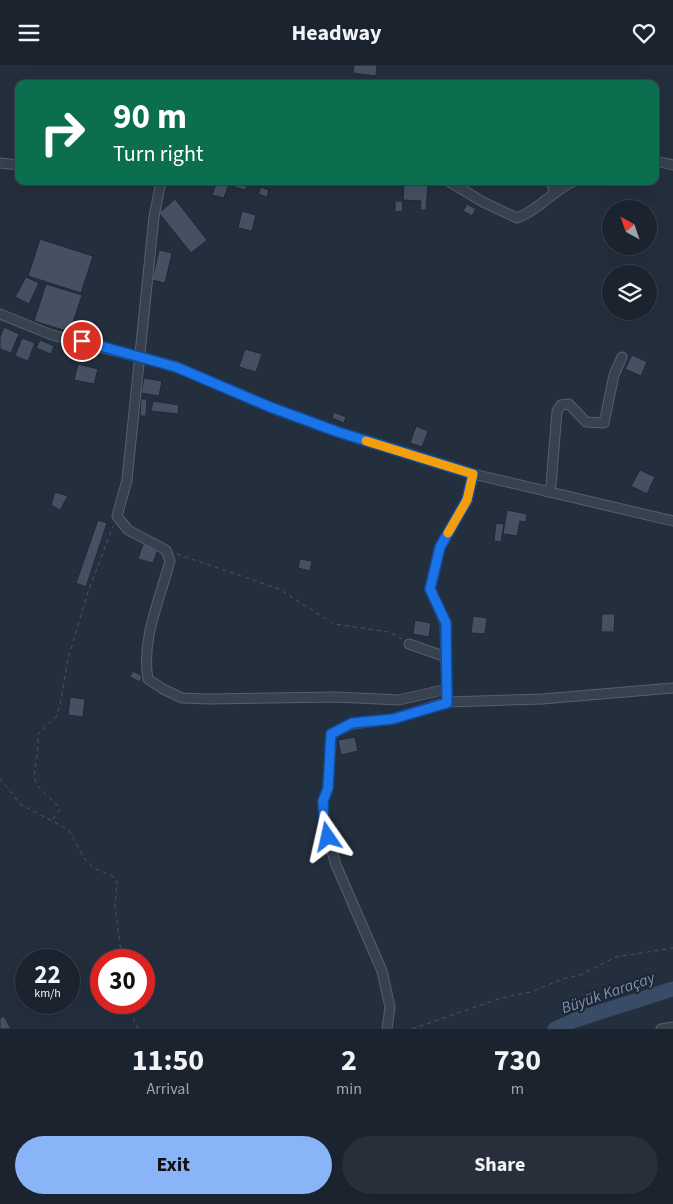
<!DOCTYPE html>
<html lang="en">
<head>
<meta charset="utf-8">
<style>
  body { margin:0; font-family:"Source Sans 3",sans-serif; background:#282f3a; color:#f1f3f6; height:100vh; display:flex; flex-direction:column; font-size:19px; white-space:nowrap }
  * { box-sizing:border-box; margin:0 }
  p { font-size:16px; color:#a0a4aa }
  .icon { flex:none; width:28px; height:28px; fill:none; stroke:currentColor; stroke-width:2; stroke-linecap:round; stroke-linejoin:round }
  .map { position:relative; height:964px; overflow:hidden }
  .sheet { display:flex; flex-direction:column; background:#1b232e; flex:1 }
  .sheet>* { flex:none }
  .top-card { position:absolute; left:15px; top:15px; width:644px; height:105px; border-radius:10px; box-shadow:0 5px 20px #0002,0 0 0 1px #39404a; background:#0b6e4f; color:#fff; overflow:hidden }
  .needle { width:32px; rotate:320deg }
  .buttons { position:absolute; left:602px; top:135px; display:grid; gap:10px }
  .buttons a { display:grid; place-items:center; width:55px; height:55px; border-radius:50%; background:#1b232e; box-shadow:0 5px 20px #0002,0 0 0 1px #39404a; font-size:25px }
  .speed { position:absolute; left:15px; top:884px; display:flex; gap:10px; font-size:25px; font-weight:700; text-align:center }
  .speed>* { display:grid; place-content:center; width:65px; height:65px; border-radius:50%; background:#1b232e; box-shadow:0 5px 20px #0002,0 0 0 1px #39404a; line-height:1 }
  .speed small { font-size:12px; font-weight:400 }
  .speed .limit { border:8px solid #d22; background:#fff; color:#111 }
  .pin { position:absolute; display:grid; place-items:center; width:42px; height:42px; color:#fff; margin:-21px; border:2px solid #fff; border-radius:50%; box-shadow:0 1px 5px #0007 }
  .me { position:absolute; width:55px; margin:-28px; rotate:349deg; stroke-linejoin:round; filter:drop-shadow(0 0 4px #0008) }
  .turn { display:flex; align-items:center; gap:18px; height:105px; padding:0 15px; font-size:22px }
  .turn .icon { width:65px; height:65px; stroke-width:2.5 }
  .turn b { display:block; font-size:35px; line-height:42px }
  .eta { display:flex; justify-content:space-evenly; align-items:center; height:85px; text-align:center }
  .eta b { font-size:30px; font-weight:700; line-height:35px }
  .action { display:flex; gap:10px; margin-top:auto; padding:10px 15px }
  .action a { flex:1; height:58px; border-radius:30px; background:#8ab4f8; color:#111; font-size:20px; font-weight:700; line-height:58px; text-align:center }
  .action a+a { background:#282f3a; color:#f1f3f6 }
  header { display:flex; justify-content:space-between; align-items:center; height:65px; padding:0 15px; background:#1b232e; font-size:22px; font-weight:700 }
  .map>svg:first-child { display:block }
  .lines { fill:none; stroke-linecap:round; stroke-linejoin:round }
  .river { stroke:#394c67; stroke-width:15 }
  .building { fill:#455162; stroke:#1f2835 }
  .minor-casing { stroke:#565f6c; stroke-width:11 }
  .path { stroke:#44595c; stroke-width:1; stroke-dasharray:4 4; stroke-linecap:butt }
  .minor { stroke:#38414e; stroke-width:9 }
  .route-casing { stroke:#114b97; stroke-width:12 }
  .route { stroke:#1a73e8; stroke-width:9 }
  .slow { stroke:#f59e0b; stroke-width:9 }
  .labels { text-anchor:middle; dominant-baseline:central; stroke-width:4; stroke-linejoin:round; paint-order:stroke }
  .water-label { font-size:16px; font-style:italic; fill:#7c92b1; stroke:#1d2633 }
</style>
</head>
<body>
<header><svg class="icon" aria-label="menu" viewBox="0 0 24 24"><path d="M4 6h16M4 12h16M4 18h16"/></svg>Headway<svg class="icon" aria-label="heart" viewBox="0 0 24 24"><path d="M12 20l-8-8c-3-5 5-10 8-4 3-6 11-1 8 4z"/></svg></header>
<div class="map">
<svg width="673" height="964" viewBox="0 0 673 964">
  <rect width="100%" height="100%" fill="#242f3e"/>
  <g class="lines">
    <polyline class="river" points="555,964 575,955 673,924"/>
  </g>
  <g class="building">
    <polygon points="354,0 377,0 376,11 353,8"/>
    <polygon points="217,116 230,116 224,133 212,130"/>
    <polygon points="234,116 247,120 245,125 232,121"/>
    <polygon points="404,119 428,120 426,145 420,145 421,136 403,135"/>
    <polygon points="261,122 269,125 267,132 258,129"/>
    <polygon points="175,134 207,175 191,188 159,148"/>
    <polygon points="395,136 402,136 403,146 395,147"/>
    <polygon points="467,139 476,144 472,151 463,146"/>
    <polygon points="242,146 256,150 252,166 238,163"/>
    <polygon points="40,174 93,191 81,228 28,211"/>
    <polygon points="159,185 172,188 165,218 152,215"/>
    <polygon points="26,212 39,218 29,239 15,232"/>
    <polygon points="46,219 82,230 70,267 34,256"/>
    <polygon points="4,262 19,269 11,288 0,284 0,272"/>
    <polygon points="22,273 35,278 28,296 15,291"/>
    <polygon points="40,275 54,281 51,289 36,283"/>
    <polygon points="245,284 262,289 256,307 239,302"/>
    <polygon points="632,290 647,297 641,311 625,304"/>
    <polygon points="78,299 98,304 94,319 74,315"/>
    <polygon points="144,313 162,316 159,331 141,328"/>
    <polygon points="141,334 147,334 146,351 140,351"/>
    <polygon points="153,336 179,340 178,349 151,346"/>
    <polygon points="334,347 346,352 344,358 332,353"/>
    <polygon points="416,361 428,366 422,382 410,378"/>
    <polygon points="640,405 655,412 647,429 631,421"/>
    <polygon points="55,427 68,431 60,445 51,440"/>
    <polygon points="507,445 527,449 526,457 520,456 517,471 503,469"/>
    <polygon points="98,455 107,458 86,522 76,518"/>
    <polygon points="496,458 504,459 501,477 494,476"/>
    <polygon points="143,479 158,484 153,498 138,494"/>
    <polygon points="300,494 312,496 310,506 298,503"/>
    <polygon points="602,549 615,549 614,567 601,567"/>
    <polygon points="473,551 487,553 485,569 471,568"/>
    <polygon points="415,555 431,558 429,572 413,569"/>
    <polygon points="133,606 142,611 140,617 130,612"/>
    <polygon points="70,632 85,634 83,652 68,650"/>
    <polygon points="355,672 358,686 341,690 338,675"/>
    <polygon points="4,951 11,964 0,964 0,953"/>
  </g>
  <g class="lines">
    <g class="minor-casing">
      <g id="minor">
        <polyline points="655,96 673,100"/>
        <polyline points="0,98 19,100"/>
        <path d="M161 116 154 152 127 415 117 451 128 465 166 485 170 496C160 534 141 574 148 614L163 624 182 633 209 634 336 632 399 635 447 624"/>
        <path d="M448 116 483 137 517 153C539 145 552 126 574 116"/>
        <polyline points="550,116 555,127"/>
        <polyline points="0,249 52,270 177,302 270,342 338,367 473,409 673,456"/>
        <polyline points="548,427 551,420 557,346 561,340 569,339 586,357 604,358 614,310 622,292"/>
        <polyline points="409,579 446,592"/>
        <polyline points="447,637 542,634 673,623"/>
        <polyline points="387,964 390,942 382,906 336,800 324,758 323,736 328,723 331,669 352,659 393,654 447,637 445,558 430,524 440,482 467,435 473,409"/>
        <polyline points="661,964 673,962"/>
      </g>
    </g>
    <g class="path">
      <polyline points="177,489 279,524 334,559 389,567 402,574"/>
      <polyline points="0,713 20,739 69,765 84,793 94,803 112,811 117,817 115,840 122,895"/>
      <path d="M53 754 60 744C53 734 41 728 36 717 31 708 41 685 37 670L56 652 60 640 68 594 88 527 113 461"/>
      <polyline points="127,938 138,964"/>
      <polyline points="412,964 501,933 531,927 562,914 580,910 616,892 673,883"/>
    </g>
    <use href="#minor" class="minor"/>
  </g>
  <g class="lines">
    <g class="route-casing">
      <polyline id="route" points="82,276 176,302 270,342 338,367 473,409 467,435 440,482 430,524 446,558 447,638 393,654 352,658 331,669 328,723 323,736 324,758 328,772"/>
    </g>
    <use href="#route" class="route"/>
    <polyline class="slow" points="366,376 473,409 467,435 448,468"/>
  </g>
  <g class="labels">
    <g class="water-label">
      <text transform="translate(608 928) rotate(-19)">Büyük Karaçay</text>
    </g>
  </g>
</svg>
<div class="buttons">
<a><svg class="needle" viewBox="-14 -14 28 28"><path d="M0-13l5 13h-10z" fill="#e53935"/><path d="M0 13l5-13h-10z" fill="#a0a4aa"/></svg></a>
<a><svg class="icon" aria-label="layers" viewBox="0 0 24 24"><path d="M12 4l9 5-9 5-9-5zM3 14l9 5 9-5"/></svg></a>
</div>
<div class="speed"><div>22<small>km/h</small></div><div class="limit">30</div></div>
<div class="pin" style="left:82px;top:276px;background:#d93025"><svg class="icon" aria-label="arrive" viewBox="0 0 24 24"><path d="M6 21V4h12l-3 4 3 4H6"/></svg></div>
<svg class="me" style="left:328px;top:772px" viewBox="-20 -20 40 40"><path d="M0-17L14 15 0 8-14 15z" fill="#1a73e8" stroke="#fff" stroke-width="4"/></svg>
<div class="top-card">
<div class="turn"><svg class="icon" aria-label="right" viewBox="0 0 24 24"><path d="M7 20v-9h11M14 6l5 5-5 5"/></svg><div><b>90 m</b>Turn right</div></div>
</div>
</div>
<section class="sheet">
<div class="eta">
<div><b>11:50</b><p>Arrival</p></div>
<div><b>2</b><p>min</p></div>
<div><b>730</b><p>m</p></div>
</div>
<div class="action"><a>Exit</a><a>Share</a></div>
</section>
</body>
</html>
